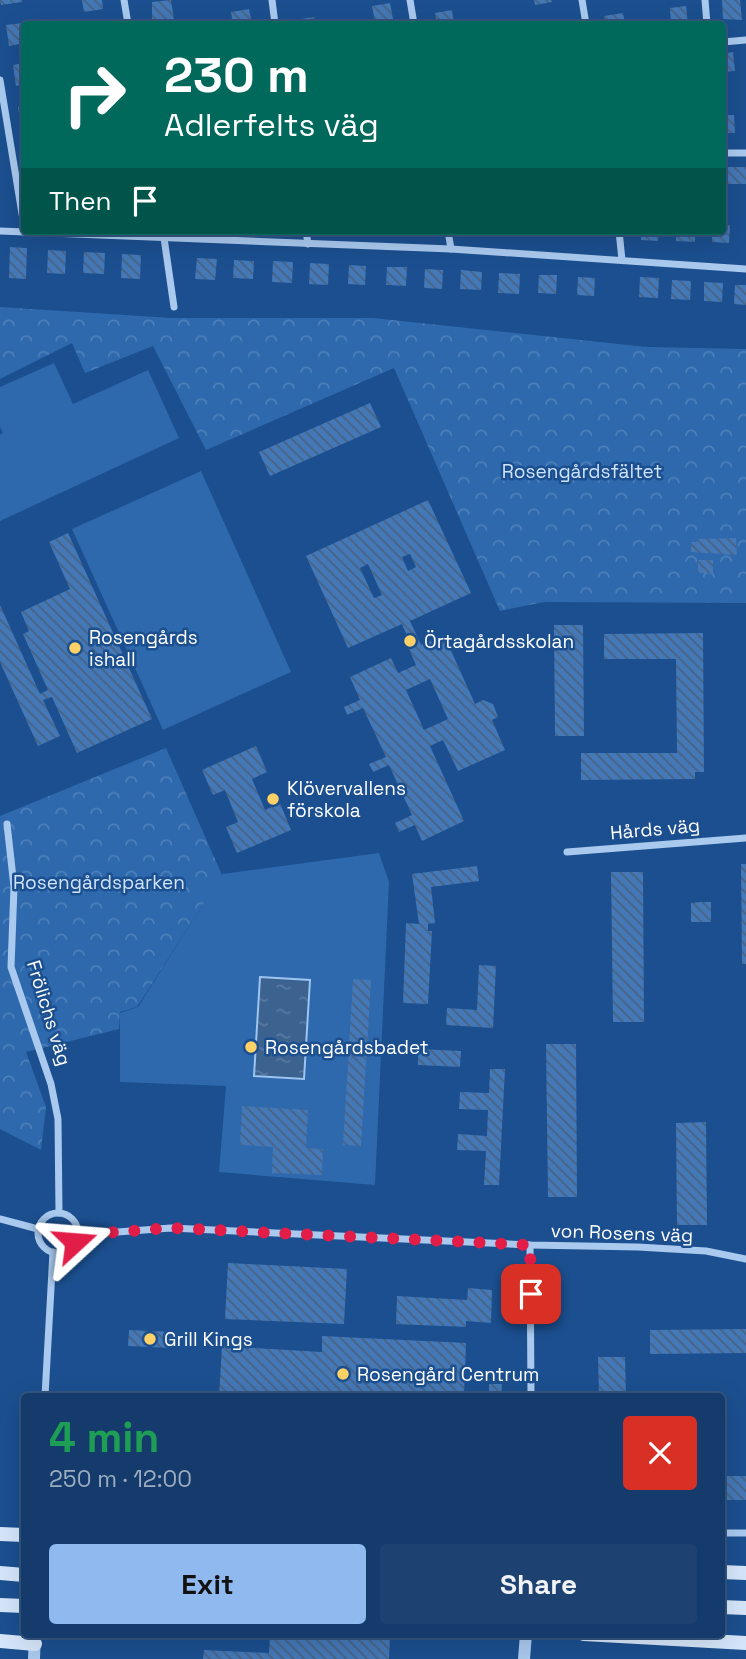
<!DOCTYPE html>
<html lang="en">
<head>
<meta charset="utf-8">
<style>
  body { margin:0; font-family:"Space Grotesk",sans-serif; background:#1d4271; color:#f1f3f6; height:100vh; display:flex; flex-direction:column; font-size:26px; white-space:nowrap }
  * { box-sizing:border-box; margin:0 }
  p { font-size:23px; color:#9dadc1 }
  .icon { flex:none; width:38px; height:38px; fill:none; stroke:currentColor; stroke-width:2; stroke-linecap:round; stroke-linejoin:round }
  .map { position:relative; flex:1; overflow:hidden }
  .drawer { position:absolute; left:21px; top:1393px; width:704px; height:245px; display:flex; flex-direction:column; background:#143b6b; border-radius:7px; box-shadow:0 7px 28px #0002,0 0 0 2px #33557e }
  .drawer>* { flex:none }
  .banner { position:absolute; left:21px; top:21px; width:705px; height:214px; border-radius:7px; box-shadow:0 7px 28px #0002,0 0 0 2px #33557e; background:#00695c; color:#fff; overflow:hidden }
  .pin { position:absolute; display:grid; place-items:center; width:60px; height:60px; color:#fff; margin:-30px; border-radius:14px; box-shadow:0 4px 10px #0006 }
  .me { position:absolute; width:77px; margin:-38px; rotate:71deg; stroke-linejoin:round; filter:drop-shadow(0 0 5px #0008) }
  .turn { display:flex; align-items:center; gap:24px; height:147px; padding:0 28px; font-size:32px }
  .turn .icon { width:91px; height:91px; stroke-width:2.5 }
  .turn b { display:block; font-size:49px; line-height:60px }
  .then { display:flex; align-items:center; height:66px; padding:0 28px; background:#0003; gap:14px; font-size:26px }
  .round { display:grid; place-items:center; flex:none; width:74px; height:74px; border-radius:7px; background:#1d4271 }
  .summary { display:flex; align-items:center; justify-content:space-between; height:119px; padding:0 28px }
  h1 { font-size:42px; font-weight:800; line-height:52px; color:#1e9e55 }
  .action { display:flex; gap:14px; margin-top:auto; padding:14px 28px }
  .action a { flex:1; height:80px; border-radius:7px; background:#90b9f0; color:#111; font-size:28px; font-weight:800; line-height:80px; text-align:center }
  .action a+a { background:#1d4271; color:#f1f3f6 }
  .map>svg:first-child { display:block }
  .grass { fill:#2e69ad }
  .forest { fill:url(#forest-crowns) }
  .water { fill:url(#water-ripples); stroke:#9cc4f0; stroke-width:2 }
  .building { fill:url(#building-back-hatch); fill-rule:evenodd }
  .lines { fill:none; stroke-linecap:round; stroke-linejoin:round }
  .minor { stroke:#a9c9ee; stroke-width:7 }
  .tertiary { stroke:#a9c9ee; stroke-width:12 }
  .secondary { stroke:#d6e6fa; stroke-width:14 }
  .route { stroke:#e11d48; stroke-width:12; stroke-dasharray:0 21.6 }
  .poi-dot { fill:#ffd166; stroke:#1b4f8f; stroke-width:2.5 }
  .labels { text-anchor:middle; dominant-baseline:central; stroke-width:5; stroke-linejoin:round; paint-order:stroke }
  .park-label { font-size:19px; fill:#cfe3fa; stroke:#1b4f8f }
  .poi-label { font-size:19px; fill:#fff; stroke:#1b4f8f; text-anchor:start }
  .street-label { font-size:19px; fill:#fff; stroke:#1b4f8f }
</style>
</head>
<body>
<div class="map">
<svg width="746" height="1659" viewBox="0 0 746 1659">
  <defs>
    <pattern id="forest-crowns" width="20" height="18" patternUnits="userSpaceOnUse" patternTransform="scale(1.75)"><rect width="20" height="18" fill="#2e69ad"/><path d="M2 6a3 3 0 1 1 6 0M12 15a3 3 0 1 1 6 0" fill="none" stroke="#4d80b9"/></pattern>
    <pattern id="water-ripples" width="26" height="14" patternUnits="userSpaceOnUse" patternTransform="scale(1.75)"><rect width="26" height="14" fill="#3c6290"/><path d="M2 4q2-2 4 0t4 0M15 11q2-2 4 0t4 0" fill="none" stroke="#597aa1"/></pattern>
    <pattern id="building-back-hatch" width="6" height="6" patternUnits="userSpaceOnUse" patternTransform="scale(1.75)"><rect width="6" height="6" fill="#4478b7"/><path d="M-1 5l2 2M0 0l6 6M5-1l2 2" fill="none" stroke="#486282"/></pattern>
  </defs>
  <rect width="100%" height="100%" fill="#1b4f8f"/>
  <g class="grass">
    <polygon points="54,363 73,404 148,370 179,438 0,521 0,435 3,433 0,427 0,387"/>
    <polygon points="201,471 291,672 163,730 72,529"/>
    <polygon points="379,853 389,882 375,1185 219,1172 226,1086 120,1082 120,1013 138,1007 222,874"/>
  </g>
  <g class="forest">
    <polygon points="0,307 172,318 373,318 647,347 746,349 746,603 544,602 500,611 394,368 206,450 153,346 85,373 72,343 0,379"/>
    <polygon points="166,748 222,875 137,1007 120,1012 119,1029 26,1052 46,1107 41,1150 0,1129 0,816"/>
  </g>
  <polygon class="water" points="260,977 310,980 304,1079 254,1076"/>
  <g class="building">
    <polygon points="0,0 22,0 22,2 1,5"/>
    <polygon points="82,0 102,0 103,9 84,12"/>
    <polygon points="171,0 174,20 152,23 152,2"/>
    <polygon points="534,0 551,0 552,2 535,5"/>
    <polygon points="722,0 740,0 742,20 723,19"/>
    <polygon points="390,3 393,19 375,22 372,6"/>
    <polygon points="686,6 688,24 671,24 670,8"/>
    <polygon points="249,9 252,24 233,24 231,12"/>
    <polygon points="452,10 454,24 437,24 435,13"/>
    <polygon points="623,13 625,24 606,24 604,16"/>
    <polygon points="314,17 315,24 296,24 295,20"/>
    <polygon points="23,23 24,43 9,46 6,25"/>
    <polygon points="733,52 735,71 723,72 723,54"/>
    <polygon points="24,63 24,84 16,86 13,65"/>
    <polygon points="24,106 24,125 21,125 18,107"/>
    <polygon points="723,115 734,115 735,133 723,133"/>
    <polygon points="725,167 746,167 746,184 726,184"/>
    <polygon points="723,225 730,225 729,243 712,242 712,231 723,231"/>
    <polygon points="641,231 659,231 658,241 641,240"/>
    <polygon points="676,231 695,231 695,242 676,241"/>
    <polygon points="10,247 27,248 26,279 9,278"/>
    <polygon points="48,250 66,251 65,274 47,273"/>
    <polygon points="84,252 105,253 104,274 83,273"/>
    <polygon points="122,254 141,255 140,279 121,278"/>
    <polygon points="197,258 217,259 215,280 195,279"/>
    <polygon points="234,260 254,261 253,279 233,278"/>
    <polygon points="273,261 293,262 292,283 272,282"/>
    <polygon points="310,263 329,264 328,285 309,284"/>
    <polygon points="349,265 366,266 365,285 348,284"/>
    <polygon points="387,267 407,267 406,286 386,285"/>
    <polygon points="425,269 443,270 442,289 424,288"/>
    <polygon points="461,270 482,272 481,290 460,289"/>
    <polygon points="499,273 520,274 519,294 498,293"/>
    <polygon points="539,275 557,275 556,294 538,293"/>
    <polygon points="578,277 595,278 594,296 577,295"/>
    <polygon points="640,277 659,278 658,298 639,297"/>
    <polygon points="672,280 691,281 690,300 671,299"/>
    <polygon points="704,282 723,283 722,302 704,301"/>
    <polygon points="735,285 746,285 746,305 734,304"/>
    <polygon points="370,403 381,427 270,476 259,452"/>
    <path d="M428 500 471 593 410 621 421 645 444 635 475 704 483 700 493 704 498 717 492 720 505 750 458 771 443 740 430 746 464 821 422 841 415 825 399 832 395 823 412 815 389 765 373 772 369 764 386 757 363 708 347 715 344 707 360 700 350 677 391 658 398 673 416 665 405 640 408 638 402 624 348 648 306 556ZM410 554 416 567 408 571 402 557ZM368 564 382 595 374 598 360 568ZM430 679 448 719 424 730 406 690Z"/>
    <polygon points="68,533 152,719 77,753 52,697 43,700 60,736 38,746 0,662 0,605 40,694 48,690 23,634 29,631 21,612 70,589 49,542"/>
    <polygon points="736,538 737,555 691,552 691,542 697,542 698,539"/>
    <rect x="698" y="560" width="15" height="13"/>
    <polygon points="554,625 583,625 584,736 555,736"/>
    <polygon points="703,633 704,772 695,772 695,779 581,780 581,753 677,753 676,659 604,659 604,634"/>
    <polygon points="256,746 267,772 252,779 265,810 280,803 291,830 237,853 226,827 238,822 225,790 213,795 202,770"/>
    <polygon points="741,864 746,864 746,964 742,964"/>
    <polygon points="477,866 479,881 431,887 435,923 428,924 428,931 432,931 428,1004 403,1003 406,923 419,924 412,874"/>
    <polygon points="611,872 643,872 644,1022 613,1022"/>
    <polygon points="701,902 711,902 711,922 691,922 691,903"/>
    <polygon points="479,965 496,966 493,1028 446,1025 447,1008 477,1010"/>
    <polygon points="353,979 371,980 361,1146 343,1145"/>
    <polygon points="546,1044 576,1044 577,1197 548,1197"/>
    <polygon points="418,1049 461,1051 460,1067 418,1065"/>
    <polygon points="490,1069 505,1069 499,1185 484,1185 486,1151 457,1150 458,1134 487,1136 488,1110 459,1109 460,1092 489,1093"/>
    <polygon points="242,1106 308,1110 306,1148 323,1149 322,1175 272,1173 273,1147 240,1145"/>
    <polygon points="706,1122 707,1225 677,1225 676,1123"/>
    <polygon points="228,1263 347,1269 344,1324 225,1319"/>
    <polygon points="468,1288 492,1290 491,1323 466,1321 466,1327 396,1324 397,1296 467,1300"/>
    <polygon points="746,1329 746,1353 650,1354 650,1330"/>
    <polygon points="129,1330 172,1332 172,1348 128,1346"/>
    <polygon points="322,1336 466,1343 464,1396 219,1396 222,1346 322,1352"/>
    <polygon points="598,1357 625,1357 626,1396 599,1396"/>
    <polygon points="489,1384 502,1384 501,1396 489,1396"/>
    <rect x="721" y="1476" width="25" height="24"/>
    <polygon points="270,1634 390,1634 389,1659 203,1659 204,1650 269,1653"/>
  </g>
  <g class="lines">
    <g class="minor">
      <polyline points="124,0 128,24"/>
      <polyline points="272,0 275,24"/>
      <polyline points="410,0 414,24"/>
      <polyline points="582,0 586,24"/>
      <polyline points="705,0 707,24"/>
      <polyline points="723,42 746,40"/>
      <polyline points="0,80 25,232"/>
      <polyline points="723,153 746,153"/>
      <polyline points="0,231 451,249 746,269"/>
      <polyline points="163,231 174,307"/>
      <polyline points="306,231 308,244"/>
      <polyline points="448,231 451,249"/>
      <polyline points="619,231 622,260"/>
      <polyline points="7,824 14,887 11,967 51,1084 58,1119 59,1213"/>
      <polyline points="567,852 746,838"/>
      <circle cx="58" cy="1233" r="20"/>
      <polyline points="0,1219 38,1229"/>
      <polyline points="77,1235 171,1228 530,1245 638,1247 706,1251 746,1259"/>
      <polyline points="530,1245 531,1396"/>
      <polyline points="45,1396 53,1252"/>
      <polyline points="721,1533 746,1533"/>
    </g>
    <g class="tertiary">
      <polyline points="34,1659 35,1634"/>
      <polyline points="524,1659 526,1634"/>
    </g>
    <g class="secondary">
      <polyline points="0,1534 24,1535"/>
      <polyline points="721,1572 746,1573"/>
      <polyline points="0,1573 24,1575"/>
      <polyline points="0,1605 24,1606"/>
      <polyline points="721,1607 746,1608"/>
      <polyline points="584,1634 746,1643"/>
      <polyline points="0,1641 35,1644"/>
    </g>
  </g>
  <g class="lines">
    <polyline class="route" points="75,1242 77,1235 171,1228 530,1245 531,1294"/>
  </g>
  <g class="poi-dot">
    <circle cx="410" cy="641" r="7"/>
    <circle cx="75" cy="648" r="7"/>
    <circle cx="273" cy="799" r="7"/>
    <circle cx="251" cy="1047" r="7"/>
    <circle cx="150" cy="1339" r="7"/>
    <circle cx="343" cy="1374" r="7"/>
  </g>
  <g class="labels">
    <g class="park-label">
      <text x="582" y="471">Rosengårdsfältet</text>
      <text x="99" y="882">Rosengårdsparken</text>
    </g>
    <g class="poi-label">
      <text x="89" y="637">Rosengårds<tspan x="89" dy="22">ishall</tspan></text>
      <text x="424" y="641">Örtagårdsskolan</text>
      <text x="287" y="788">Klövervallens<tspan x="287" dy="22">förskola</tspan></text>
      <text x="265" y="1047">Rosengårdsbadet</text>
      <text x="164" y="1339">Grill Kings</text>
      <text x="357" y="1374">Rosengård Centrum</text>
    </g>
    <g class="street-label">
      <text transform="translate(655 829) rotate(-5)">Hårds väg</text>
      <text transform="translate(49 1013) rotate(73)">Frölichs väg</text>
      <text transform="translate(622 1233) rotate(2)">von Rosens väg</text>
    </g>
  </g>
</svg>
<div class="pin" style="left:531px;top:1294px;background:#d93025"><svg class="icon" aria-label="arrive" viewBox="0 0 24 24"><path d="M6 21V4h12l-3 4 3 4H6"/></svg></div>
<svg class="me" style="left:75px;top:1242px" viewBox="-20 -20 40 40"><path d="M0-17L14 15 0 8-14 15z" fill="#e11d48" stroke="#fff" stroke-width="4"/></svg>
<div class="banner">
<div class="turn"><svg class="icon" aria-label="right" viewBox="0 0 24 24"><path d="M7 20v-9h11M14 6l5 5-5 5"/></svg><div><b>230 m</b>Adlerfelts väg</div></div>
<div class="then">Then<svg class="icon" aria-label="arrive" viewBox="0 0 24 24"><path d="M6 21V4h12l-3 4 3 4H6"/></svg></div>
</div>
<section class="drawer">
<div class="summary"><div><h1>4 min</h1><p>250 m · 12:00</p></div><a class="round" style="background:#d93025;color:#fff"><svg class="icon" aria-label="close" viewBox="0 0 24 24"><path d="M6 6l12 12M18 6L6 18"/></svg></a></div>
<div class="action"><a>Exit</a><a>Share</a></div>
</section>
</div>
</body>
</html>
